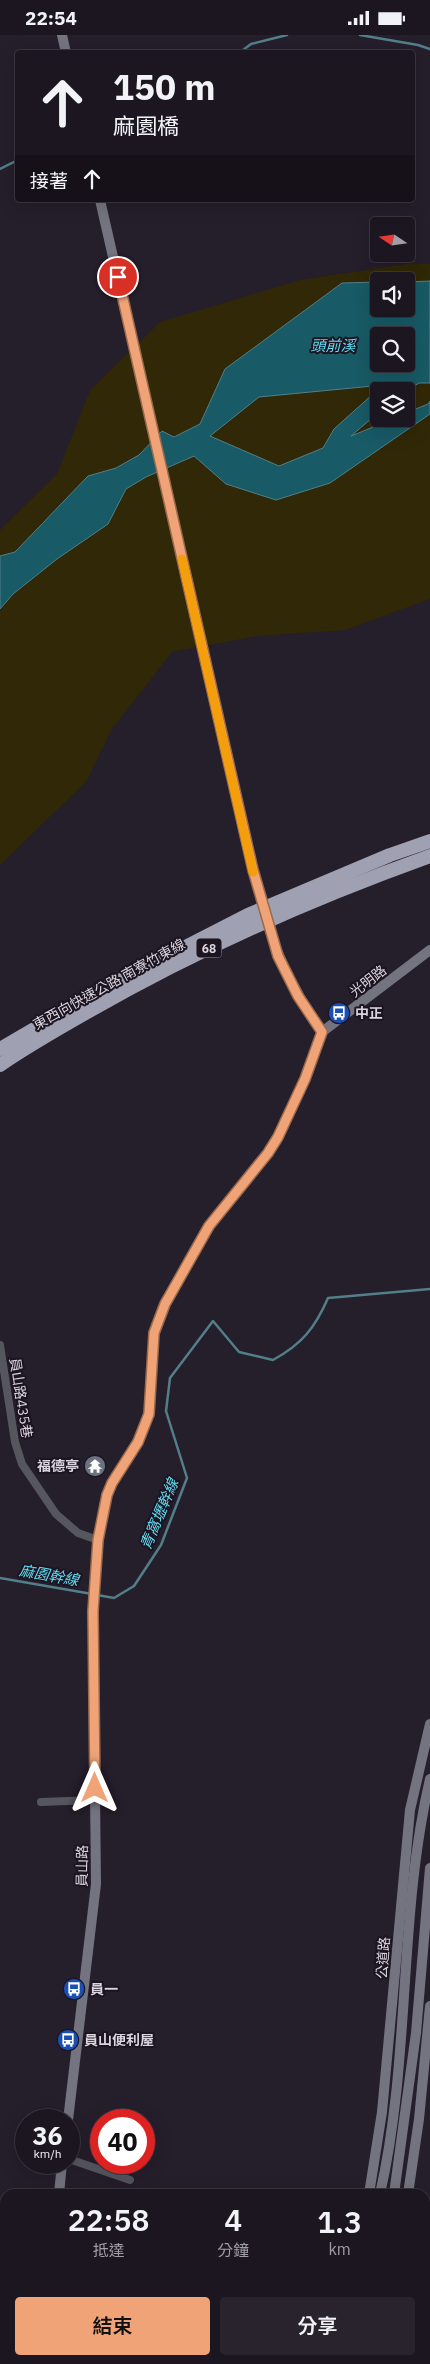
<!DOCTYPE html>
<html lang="zh-TW">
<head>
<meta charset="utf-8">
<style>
  body { margin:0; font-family:"IBM Plex Sans","Noto Sans TC",sans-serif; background:#29232d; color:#f1f3f6; height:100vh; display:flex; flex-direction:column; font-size:19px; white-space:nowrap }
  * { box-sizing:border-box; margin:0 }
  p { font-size:16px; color:#a09fa5 }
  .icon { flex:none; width:28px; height:28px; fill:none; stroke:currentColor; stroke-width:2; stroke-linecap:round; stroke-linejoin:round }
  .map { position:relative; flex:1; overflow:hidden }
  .drawer { position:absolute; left:0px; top:2154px; width:430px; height:176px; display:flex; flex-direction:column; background:#1c1620; border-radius:15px 15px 0 0; box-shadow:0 5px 20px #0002,0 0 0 1px #3a353e }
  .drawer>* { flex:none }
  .top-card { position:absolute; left:15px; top:15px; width:400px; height:152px; border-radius:5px; box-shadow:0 5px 20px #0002,0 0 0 1px #3a353e; background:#1c1620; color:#f1f3f6; overflow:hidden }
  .needle { width:32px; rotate:283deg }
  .buttons { position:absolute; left:370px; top:182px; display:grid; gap:10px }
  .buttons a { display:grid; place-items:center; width:45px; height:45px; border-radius:5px; background:#1c1620; box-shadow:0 5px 20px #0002,0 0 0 1px #3a353e; font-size:25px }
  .speed { position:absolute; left:15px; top:2074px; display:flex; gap:10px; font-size:25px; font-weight:700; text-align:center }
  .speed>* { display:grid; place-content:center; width:65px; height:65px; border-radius:50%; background:#1c1620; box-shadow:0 5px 20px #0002,0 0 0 1px #3a353e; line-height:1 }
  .speed small { font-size:12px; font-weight:400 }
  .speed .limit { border:8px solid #d22; background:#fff; color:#111 }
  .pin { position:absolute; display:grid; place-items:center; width:42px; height:42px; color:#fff; margin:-21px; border:2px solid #fff; border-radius:50%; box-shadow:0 1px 5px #0007 }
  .me { position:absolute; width:55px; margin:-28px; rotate:0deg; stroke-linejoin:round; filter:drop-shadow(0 0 4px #0008) }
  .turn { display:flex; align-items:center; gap:18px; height:105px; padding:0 15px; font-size:22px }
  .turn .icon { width:65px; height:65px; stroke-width:2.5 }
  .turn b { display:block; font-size:35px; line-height:42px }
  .then { display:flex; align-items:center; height:48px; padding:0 15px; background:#0003; gap:10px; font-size:19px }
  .eta { display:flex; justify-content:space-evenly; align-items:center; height:85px; text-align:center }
  .eta b { font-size:30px; font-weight:600; line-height:35px }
  .cta { display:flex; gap:10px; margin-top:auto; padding:10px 15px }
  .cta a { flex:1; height:58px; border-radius:5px; background:#efa377; color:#111; font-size:20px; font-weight:600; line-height:58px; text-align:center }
  .cta a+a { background:#29232d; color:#f1f3f6 }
  .status { display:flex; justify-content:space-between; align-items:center; height:35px; padding:0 25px; background:#1c1620; direction:ltr }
  .status svg { height:14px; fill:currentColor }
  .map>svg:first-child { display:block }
  .sand { fill:#302807; fill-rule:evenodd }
  .water { fill:#185a65; stroke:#527f89; fill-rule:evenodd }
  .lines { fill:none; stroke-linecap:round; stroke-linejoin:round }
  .stream { stroke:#527f89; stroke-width:2.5 }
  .street { stroke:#56565e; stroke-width:8 }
  .secondary { stroke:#747480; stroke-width:10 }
  .highway { stroke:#a0a0b3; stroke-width:14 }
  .secondary-bridge { stroke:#747480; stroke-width:10 }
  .route-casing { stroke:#9b6a4d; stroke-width:12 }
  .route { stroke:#efa377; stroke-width:9 }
  .slow { stroke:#f59e0b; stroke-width:9 }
  .labels { text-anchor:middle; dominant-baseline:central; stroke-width:4; stroke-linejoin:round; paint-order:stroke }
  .shield { fill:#1c1421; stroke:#a09aa5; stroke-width:1 }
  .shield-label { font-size:12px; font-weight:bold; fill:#d9d4dd }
  .street-label { font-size:14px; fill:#d9d4dd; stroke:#1c1421 }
  .poi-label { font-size:14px; font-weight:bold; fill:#d9d4dd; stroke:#1c1421; text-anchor:start }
  .water-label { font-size:15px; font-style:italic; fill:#61dcf1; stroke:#1c1421 }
</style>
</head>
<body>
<div class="status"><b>22:54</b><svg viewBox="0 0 49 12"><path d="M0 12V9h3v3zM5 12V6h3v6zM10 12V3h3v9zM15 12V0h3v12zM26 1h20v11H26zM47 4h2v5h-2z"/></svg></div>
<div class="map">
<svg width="430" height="2329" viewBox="0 0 430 2329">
  <rect width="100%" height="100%" fill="#251e2b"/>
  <path class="sand" d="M406 229H430V564L345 595 257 601 172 617 112 694 86 747 0 830V495L57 439 90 355 160 287 300 245ZM379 246H406V274H379ZM379 301H406V329H379ZM379 356H406V384H379Z"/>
  <path class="water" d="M430 246V348H419L406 356H379V377L351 401 393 384H406V378L428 369 430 366V379L330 448 276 465 226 449 194 421 146 442 126 454 108 489 57 524 13 559 0 574V521L15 517 88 441 116 433 139 420 162 396 174 402 200 389 225 334 342 248 379 247V274H406V247ZM379 301H406V329H379ZM383 350 334 394 323 413 279 431 210 401 259 362Z"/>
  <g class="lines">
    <g class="stream">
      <polyline points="360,0 418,10 430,14"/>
      <polyline points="239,18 251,9 287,0"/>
      <polyline points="0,134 18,125"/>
      <polyline points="0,1543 92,1559"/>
      <path d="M97 1560 114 1563 134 1551 161 1510 187 1443 166 1376 170 1343 213 1286 239 1317 273 1325C302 1309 315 1293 328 1263L430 1254"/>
    </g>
    <g class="street">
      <polyline points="0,1310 15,1407 22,1429 56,1479 78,1498 98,1505"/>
      <polyline points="41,1767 95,1765"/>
      <polyline points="69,2124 130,2145"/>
    </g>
    <g class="secondary">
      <polyline points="62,0 66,18"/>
      <polyline points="100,165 253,835"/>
      <path d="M270 896C282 933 300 965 322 997"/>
      <polyline points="68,2085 96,1849 93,1576 98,1505 107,1461 112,1448 137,1407 149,1379 154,1298 165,1269 209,1191 268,1118 278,1102 305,1044 322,997 430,915"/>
      <polyline points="59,2159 62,2128"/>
      <polyline points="369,2159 382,2077 410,1775 430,1689"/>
      <path d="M380 2159C411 2023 398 1880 430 1744"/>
      <polyline points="394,2159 416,1998 430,1833"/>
      <polyline points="408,2159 419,2084 430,1971"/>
      <polyline points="41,2329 41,2325"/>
      <polyline points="320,2329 321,2325"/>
      <polyline points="333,2329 334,2325"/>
      <polyline points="346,2329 347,2325"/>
      <polyline points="358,2329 359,2325"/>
    </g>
    <g class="highway">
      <polyline points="0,1014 96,958 248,880 390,820 430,806"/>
      <path d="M0 1030C29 1010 61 992 91 975 199 913 313 863 430 821"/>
    </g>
    <polyline class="secondary-bridge" points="253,835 270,896"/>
  </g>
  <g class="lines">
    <g class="route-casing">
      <polyline id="route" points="95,1753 93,1576 98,1505 107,1460 112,1448 138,1407 149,1379 154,1298 165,1269 209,1191 268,1118 278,1102 305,1044 322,997 298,961 278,921 253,835 118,242"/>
    </g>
    <use href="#route" class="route"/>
    <polyline class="slow" points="182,524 253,837"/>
  </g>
  <defs>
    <g id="bus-disc" transform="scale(1.125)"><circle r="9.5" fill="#1a4fb4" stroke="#1c1421"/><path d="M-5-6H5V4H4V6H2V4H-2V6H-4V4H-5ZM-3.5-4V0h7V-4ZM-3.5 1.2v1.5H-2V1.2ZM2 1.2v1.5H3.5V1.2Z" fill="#fff"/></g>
    <g id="temple-disc" transform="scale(1.125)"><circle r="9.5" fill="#6b7280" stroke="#1c1421"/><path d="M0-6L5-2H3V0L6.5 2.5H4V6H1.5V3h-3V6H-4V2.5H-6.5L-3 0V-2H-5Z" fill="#fff"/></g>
  </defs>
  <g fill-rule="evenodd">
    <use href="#bus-disc" x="339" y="978"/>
    <use href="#temple-disc" x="95" y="1431"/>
    <use href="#bus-disc" x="74" y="1954"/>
    <use href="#bus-disc" x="68" y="2005"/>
  </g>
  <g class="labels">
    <rect class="shield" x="196.5" y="903.5" width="25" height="19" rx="4"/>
    <g class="shield-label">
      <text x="209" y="913">68</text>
    </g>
    <g class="street-label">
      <text transform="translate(368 946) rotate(-38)">光明路</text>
      <text transform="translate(109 949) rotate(-29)">東西向快速公路 南寮竹東線</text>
      <text transform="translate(21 1363) rotate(81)">員山路435巷</text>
      <text transform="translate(82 1831) rotate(-89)">員山路</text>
      <text transform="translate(383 1923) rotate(-86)">公道路</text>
    </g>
    <g class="poi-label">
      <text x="355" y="978">中正</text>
      <text x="79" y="1431" text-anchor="end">福德亭</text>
      <text x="90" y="1954">員一</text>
      <text x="84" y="2005">員山便利屋</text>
    </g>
    <g class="water-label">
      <text x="333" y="310">頭前溪</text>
      <text transform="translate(159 1479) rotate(-67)">青窩壢幹線</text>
      <text transform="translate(49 1540) rotate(10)">麻園幹線</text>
    </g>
  </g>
</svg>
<div class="buttons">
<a><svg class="needle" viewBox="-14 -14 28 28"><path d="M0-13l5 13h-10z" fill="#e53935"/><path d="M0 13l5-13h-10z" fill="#a09fa5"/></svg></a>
<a><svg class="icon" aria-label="sound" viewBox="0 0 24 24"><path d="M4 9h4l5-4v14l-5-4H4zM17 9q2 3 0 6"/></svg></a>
<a><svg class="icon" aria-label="search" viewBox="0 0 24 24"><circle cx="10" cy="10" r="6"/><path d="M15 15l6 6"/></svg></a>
<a><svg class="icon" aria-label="layers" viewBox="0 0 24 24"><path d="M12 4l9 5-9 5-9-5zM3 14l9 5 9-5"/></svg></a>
</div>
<div class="speed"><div>36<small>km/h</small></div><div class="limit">40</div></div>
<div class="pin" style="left:118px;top:242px;background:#d93025"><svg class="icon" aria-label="arrive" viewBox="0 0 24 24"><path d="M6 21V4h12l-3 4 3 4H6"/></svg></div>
<svg class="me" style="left:95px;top:1753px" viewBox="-20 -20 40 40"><path d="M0-17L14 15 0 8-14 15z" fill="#efa377" stroke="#fff" stroke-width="4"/></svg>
<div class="top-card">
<div class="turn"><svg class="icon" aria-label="ahead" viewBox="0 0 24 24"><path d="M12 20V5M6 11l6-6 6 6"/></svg><div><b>150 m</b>麻園橋</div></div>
<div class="then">接著<svg class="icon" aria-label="ahead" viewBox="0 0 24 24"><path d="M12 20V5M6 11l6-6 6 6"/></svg></div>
</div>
<section class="drawer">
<div class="eta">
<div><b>22:58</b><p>抵達</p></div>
<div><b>4</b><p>分鐘</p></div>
<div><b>1.3</b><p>km</p></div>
</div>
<div class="cta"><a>結束</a><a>分享</a></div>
</section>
</div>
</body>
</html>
